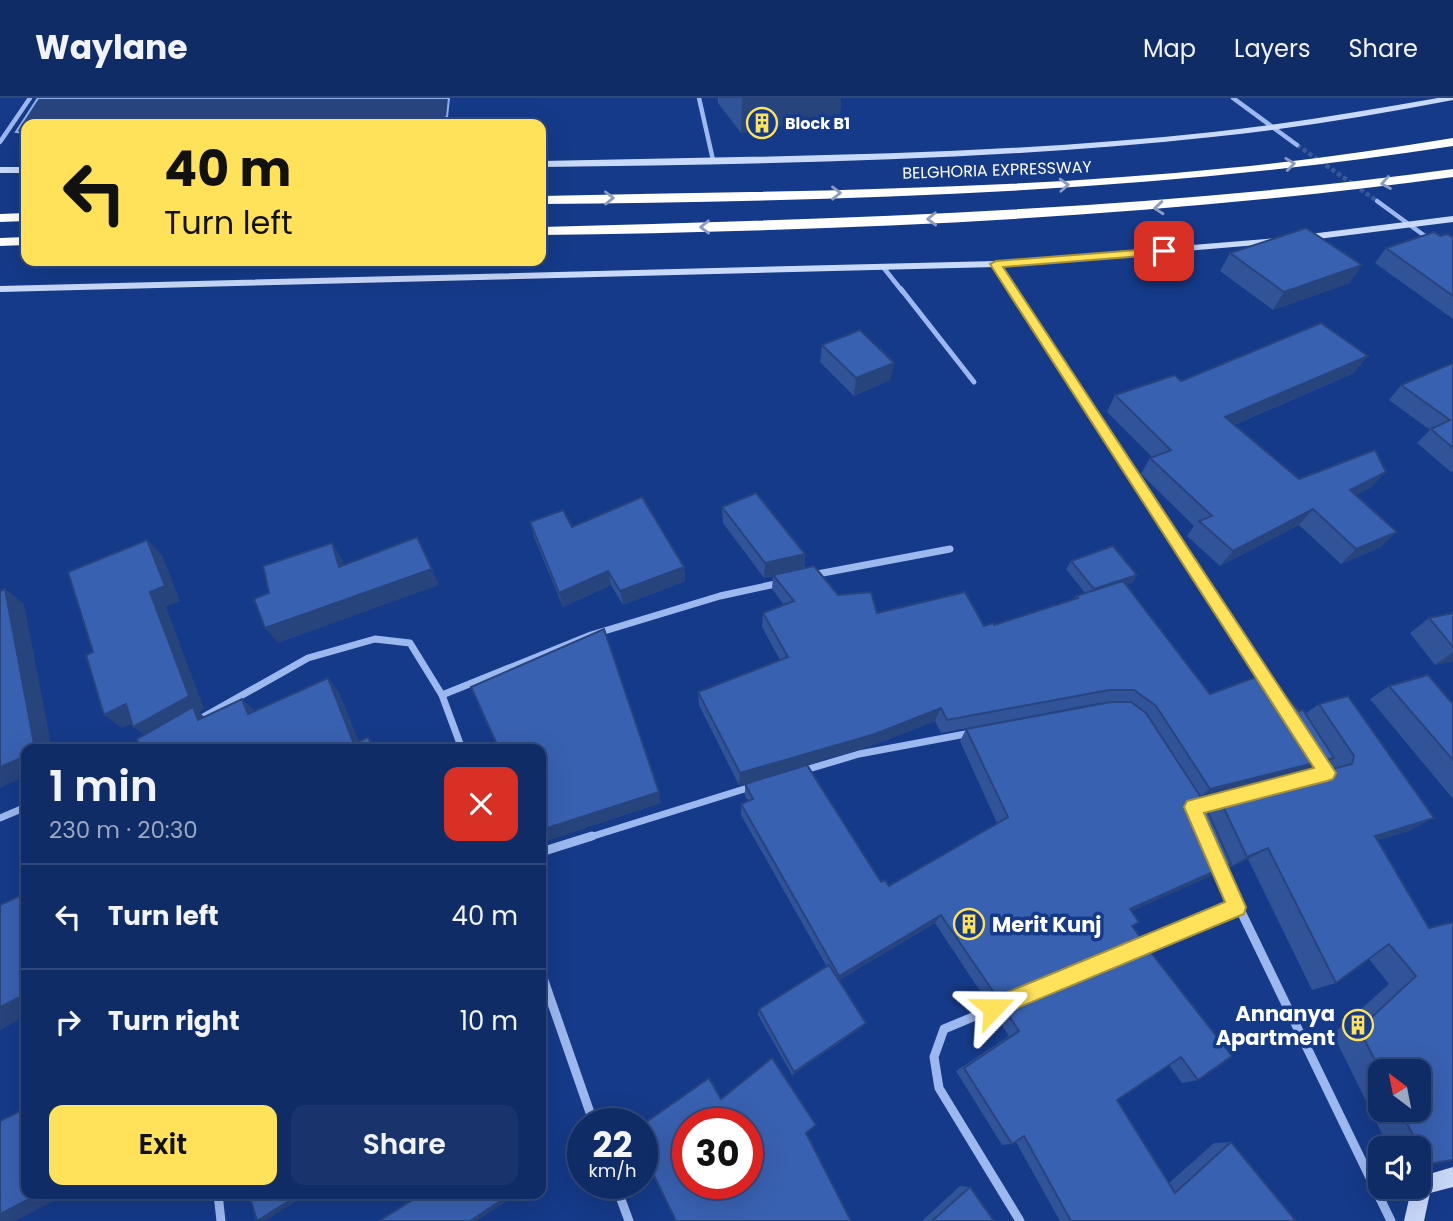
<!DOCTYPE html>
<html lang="en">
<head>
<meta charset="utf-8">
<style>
  body { margin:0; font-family:Poppins,sans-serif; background:#19346d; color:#f1f3f6; height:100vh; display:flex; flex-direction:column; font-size:26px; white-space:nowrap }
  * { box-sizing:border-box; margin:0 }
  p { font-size:23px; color:#9ca7c0 }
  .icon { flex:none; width:38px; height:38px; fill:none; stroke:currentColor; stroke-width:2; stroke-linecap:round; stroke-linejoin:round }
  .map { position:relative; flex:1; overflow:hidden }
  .details { position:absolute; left:21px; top:646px; width:525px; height:455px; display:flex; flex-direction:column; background:#102c67; border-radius:14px; box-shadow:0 7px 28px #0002,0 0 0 2px #30487b }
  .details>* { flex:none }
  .hud { position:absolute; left:21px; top:21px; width:525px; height:147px; border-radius:14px; box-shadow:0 7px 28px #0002,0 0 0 2px #30487b; background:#ffe25a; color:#111; overflow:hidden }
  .needle { width:46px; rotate:328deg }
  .fabs { position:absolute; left:1368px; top:961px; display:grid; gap:14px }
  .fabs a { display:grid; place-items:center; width:63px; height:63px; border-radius:14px; background:#102c67; box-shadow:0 7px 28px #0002,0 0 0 2px #30487b; font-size:35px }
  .speed { position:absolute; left:567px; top:1010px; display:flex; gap:14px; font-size:35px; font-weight:700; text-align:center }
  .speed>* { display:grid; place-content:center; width:91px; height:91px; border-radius:50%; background:#102c67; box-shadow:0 7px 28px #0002,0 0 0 2px #30487b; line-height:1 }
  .speed small { font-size:18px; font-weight:400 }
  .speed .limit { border:10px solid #d22; background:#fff; color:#111 }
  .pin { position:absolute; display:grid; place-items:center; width:60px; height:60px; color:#fff; margin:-30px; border-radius:14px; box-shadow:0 4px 10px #0006 }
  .me { position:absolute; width:77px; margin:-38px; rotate:67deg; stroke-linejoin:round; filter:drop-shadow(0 0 5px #0008) }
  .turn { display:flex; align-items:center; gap:24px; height:147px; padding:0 28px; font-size:32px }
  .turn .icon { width:91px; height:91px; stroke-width:2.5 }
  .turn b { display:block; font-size:49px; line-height:60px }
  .round { display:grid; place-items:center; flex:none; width:74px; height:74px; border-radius:14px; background:#19346d }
  .headline { display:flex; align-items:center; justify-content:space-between; height:119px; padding:0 28px }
  h1 { font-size:42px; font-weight:600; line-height:52px }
  .primary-button { display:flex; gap:14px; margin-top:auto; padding:14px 28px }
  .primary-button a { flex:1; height:80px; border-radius:14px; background:#ffe25a; color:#111; font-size:28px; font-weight:600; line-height:80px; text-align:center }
  .primary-button a+a { background:#19346d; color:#f1f3f6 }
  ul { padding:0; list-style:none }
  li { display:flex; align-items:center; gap:21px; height:105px; padding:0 28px; border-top:2px solid #30487b }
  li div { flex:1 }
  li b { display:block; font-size:26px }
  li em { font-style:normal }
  header { display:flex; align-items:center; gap:42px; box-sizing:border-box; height:98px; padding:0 35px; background:#102c67; border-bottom:2px solid #30487b }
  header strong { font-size:33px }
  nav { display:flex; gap:38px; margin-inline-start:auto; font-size:24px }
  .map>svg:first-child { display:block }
  .water { fill:#294580; stroke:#8eb1f2; stroke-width:2 }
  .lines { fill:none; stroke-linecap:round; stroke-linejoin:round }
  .street-tunnel { stroke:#38589b; stroke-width:4.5; stroke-dasharray:4.5 2.5; stroke-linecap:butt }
  .street-far3 { stroke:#9cb8ef; stroke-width:4.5 }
  .street-far2 { stroke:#9cb8ef; stroke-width:5 }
  .street-far1 { stroke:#9cb8ef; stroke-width:7 }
  .street { stroke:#9cb8ef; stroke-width:9 }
  .secondary { fill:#c9d9fa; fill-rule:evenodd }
  .highway { fill:#fff; fill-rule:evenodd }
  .wall { fill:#315398; fill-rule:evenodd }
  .shaded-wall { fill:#28447c }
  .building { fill:#3961b1; stroke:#28447c; stroke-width:2; fill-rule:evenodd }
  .oneway { stroke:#8a9cc4 }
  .route { fill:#ffe25a; stroke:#a6933a; stroke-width:2 }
  .labels { text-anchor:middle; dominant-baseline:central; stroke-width:7; stroke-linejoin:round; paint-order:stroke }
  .far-poi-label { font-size:16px; font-weight:bold; fill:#fff; stroke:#153a89; text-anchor:start }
  .far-street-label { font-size:16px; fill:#fff; stroke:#153a89 }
  .near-poi-label { font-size:21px; font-weight:bold; fill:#fff; stroke:#153a89; text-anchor:start }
</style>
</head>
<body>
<header>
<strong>Waylane</strong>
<nav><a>Map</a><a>Layers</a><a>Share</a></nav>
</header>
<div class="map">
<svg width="1453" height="1123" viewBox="0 0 1453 1123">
  <rect width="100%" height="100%" fill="#153a89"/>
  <polygon class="water" points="38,0 449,0 447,19 431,26 26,26 26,35 16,34"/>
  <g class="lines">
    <polyline class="street-tunnel" points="1297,47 1377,103"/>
    <g class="street-far3">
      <polyline points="699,0 713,62"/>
      <polyline points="1233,0 1297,47"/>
      <polyline points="0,44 30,0"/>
      <polyline points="1377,103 1429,141"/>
      <polyline points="996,166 1014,193"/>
      <polyline points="883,169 902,193"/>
    </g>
    <g class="street-far2">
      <polyline points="901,191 974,284"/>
      <polyline points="1012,191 1171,435"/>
    </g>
    <g class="street-far1">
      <polyline points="1170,433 1268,585"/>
      <polyline points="812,477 950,451"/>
      <polyline points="442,597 591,537 720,498 780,485"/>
      <polyline points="198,622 308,560 375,541 410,545 442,597 462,651"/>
      <polyline points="802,673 859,656 971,635"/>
      <polyline points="1197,708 1223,702"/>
      <polyline points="0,720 26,709"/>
      <polyline points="587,740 754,688"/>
    </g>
    <g class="street">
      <polyline points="541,754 592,738"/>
      <polyline points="1217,764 1391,1123"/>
      <polyline points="541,874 594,1026"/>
      <polyline points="615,1085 629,1123"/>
      <polyline points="218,1096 221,1123"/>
      <polyline points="1020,1123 939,990 934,959 944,931 1237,809"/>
    </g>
    <g class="secondary">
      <path d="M1438 0H1453V2C1373 17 1293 31 1212 39 991 63 763 66 541 69V63C765 58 990 58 1213 34 1288 26 1363 13 1438 0Z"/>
      <rect x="0" y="69" width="26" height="6"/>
      <polygon points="1453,118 1453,124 1302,143 1297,140 1302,137"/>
      <polygon points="1278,140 1281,141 1281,145 996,169 0,194 0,188 996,163"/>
      <polygon points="1453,1069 1453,1089 1430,1095 1424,1123 1404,1123 1412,1088 1419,1088 1419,1079"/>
    </g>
    <g class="highway">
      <path d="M1453 40V48C1150 95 847 103 541 106V98C770 93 1000 93 1228 70 1303 63 1378 52 1453 40Z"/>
      <path d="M1453 71V79C1151 120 846 133 541 137V129C847 121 1149 112 1453 71Z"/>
      <polygon points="26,115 26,123 0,124 0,116"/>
      <polygon points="26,139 26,147 0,148 0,140"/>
    </g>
  </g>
  <g class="wall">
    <polygon points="718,0 841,0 840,16 741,35 718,5"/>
    <polygon points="1440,138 1453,139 1453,221 1375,165 1386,150"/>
    <polygon points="1230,155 1350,185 1273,212 1220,173"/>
    <polygon points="822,247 894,265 890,282 854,298 820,264"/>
    <polygon points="1453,265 1453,373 1451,374 1417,345 1430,332 1389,302 1401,287"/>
    <polygon points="1354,275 1234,327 1299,381 1370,390 1356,397 1381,449 1341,466 1299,427 1220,468 1187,438 1194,428 1141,376 1150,360 1152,359 1107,314 1115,297 1181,283"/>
    <path d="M722 409 805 456 804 470 838 497 877 515 984 528 994 527 1074 502 1076 498 1085 495 1066 471 1071 463 1137 477 1132 485 1126 487 1210 596 1299 613 1305 616 1319 606 1409 733 1378 742 1429 830 1428 1066H1419V1050H1389L1333 936 1389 886 1369 861 1336 885 1312 892 1248 761 1228 770 1227 769 1215 776 1131 813 1132 829 1127 847 988 905 935 825 839 882 866 925 861 930 792 977 758 917 759 911 827 869 741 717V706L748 703 745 698V686L881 784 889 788 997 725 960 643 966 631 1106 605H1099L941 635 935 623 871 648 739 687 699 607 698 594 780 562 762 529 763 515 784 507 772 491 773 478 764 480 723 425ZM1327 664 1332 671 1219 700 1206 710 1202 700 1317 671ZM1381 973 1419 1012H1381Z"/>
    <polygon points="530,424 684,469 685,483 623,507 611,487 563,509 534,439"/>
    <polygon points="1453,515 1453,563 1435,567 1410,535 1429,520"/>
    <polygon points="1389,588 1453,606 1453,701 1370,601"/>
    <polygon points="1149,852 1198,982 1182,985 1169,967 1117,1002 1169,1085 1214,1045 1231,1044 1296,1123 1060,1123 1016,1044 1012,1046 1002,1047 956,973 1009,938 995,917 1005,912"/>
    <polygon points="960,1088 970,1089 994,1123 922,1123"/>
  </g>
  <g class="shaded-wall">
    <polygon points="742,0 841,0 840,16 741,35"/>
    <polygon points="1362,167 1350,185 1273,212 1284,194"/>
    <polygon points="1368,258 1354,275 1214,335 1225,319"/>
    <polygon points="894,265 890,282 854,298 856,280"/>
    <polygon points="1386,374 1370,390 1336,408 1350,392"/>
    <polygon points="1313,411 1299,427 1220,468 1233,453"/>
    <polygon points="1397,434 1381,449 1341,466 1356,451"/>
    <polygon points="417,439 439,487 278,545 265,530"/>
    <polygon points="147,442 162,457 180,503 166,509 204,611 199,614 209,623 150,641 133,629"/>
    <polygon points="332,445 342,461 349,484 339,469"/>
    <polygon points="805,456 803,472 773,477 773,478 764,480 765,465"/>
    <polygon points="684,469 685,483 623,507 620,493"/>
    <polygon points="608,473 611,487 563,509 559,495"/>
    <polygon points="1137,477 1132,485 1089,499 1094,491"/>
    <polygon points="5,491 24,506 52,651 35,651"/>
    <polygon points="1453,554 1453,563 1435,567"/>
    <polygon points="328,580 339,594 362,651 354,646"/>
    <polygon points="242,601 256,614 248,616"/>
    <polygon points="126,606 144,620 122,630 104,617"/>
    <polygon points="941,610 935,623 871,648 739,687 740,675"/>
    <polygon points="368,639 379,651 374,651"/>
    <polygon points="26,658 26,678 0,690 0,669"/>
    <polygon points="1334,660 1317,671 1196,702 1210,691"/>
    <polygon points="659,694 661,705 541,745 541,732"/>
    <polygon points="1434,720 1409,733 1352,750 1375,738"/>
    <polygon points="1268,750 1248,761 1228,770 1247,759"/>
    <polygon points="1231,766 1215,776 1117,820 1130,811"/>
    <polygon points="941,817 935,825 835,884 839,878"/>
    <polygon points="1141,840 1127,847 988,905 997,899"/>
    <polygon points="26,896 26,918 0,932 0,909"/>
    <polygon points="866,925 861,930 792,977 794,974"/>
    <polygon points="541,1056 548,1075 541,1080"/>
    <polygon points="39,1096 68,1096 15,1123 0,1123 0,1116"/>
    <polygon points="300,1096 308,1096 266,1122 257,1123"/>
    <polygon points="511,1096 518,1096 476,1123 470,1123"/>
  </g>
  <g class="building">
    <polygon points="1306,130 1362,167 1284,194 1230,155"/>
    <polygon points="1434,134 1440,138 1447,136 1453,139 1453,198 1386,150"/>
    <polygon points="1321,225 1368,258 1225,319 1299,381 1375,352 1386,374 1350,392 1397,434 1356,451 1313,411 1233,453 1199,423 1212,418 1150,360 1171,352 1115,297 1175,277 1181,283"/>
    <polygon points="860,232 894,265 856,280 822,247"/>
    <polygon points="1453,265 1453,350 1431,331 1450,322 1401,287"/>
    <polygon points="756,395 805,456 765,465 722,409"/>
    <polygon points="642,399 684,469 620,493 608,473 559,495 530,424 563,412 572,429"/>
    <polygon points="417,439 432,471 265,530 254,501 269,495 263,468 332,445 339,469"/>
    <polygon points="147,442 165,488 150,494 189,598 133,629 126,606 104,617 86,557 93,554 68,474"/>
    <polygon points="1113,448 1137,477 1094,491 1071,463"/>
    <polygon points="814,468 838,497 871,494 877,515 965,494 984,528 993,525 994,527 1078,500 1076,498 1123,483 1210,596 1267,575 1299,613 1303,612 1334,660 1210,691 1156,608 1134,592 1109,592 947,622 941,610 875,636 740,675 698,594 788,559 763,515 794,503 773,477"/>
    <polygon points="5,491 35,651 26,651 26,658 0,669 0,493"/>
    <polygon points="1453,515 1453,549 1429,520"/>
    <polygon points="604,531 659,694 541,732 541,651 513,651 512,647 505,651 499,651 471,589"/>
    <polygon points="1428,577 1453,606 1453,662 1389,588"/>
    <polygon points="328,580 354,646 368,639 374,651 140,651 137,641 193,609 198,622 242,601 248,616"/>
    <polygon points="1348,598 1434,720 1375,738 1429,830 1453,824 1453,1062 1428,1066 1400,1012 1419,1012 1419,973 1381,974 1359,931 1416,878 1389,846 1336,885 1268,750 1247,759 1219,700 1352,666 1354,658 1319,606"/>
    <polygon points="1111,604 1131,604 1146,615 1202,701 1231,766 1130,811 1139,824 1132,828 1141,840 997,899 941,817 839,878 741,706 753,701 745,686 807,667 881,784 885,782 889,788 1008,719 966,631"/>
    <polygon points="26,795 26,896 0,909 0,807"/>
    <polygon points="1149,852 1232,958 1198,982 1181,959 1117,1002 1175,1095 1231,1044 1296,1123 1071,1123 1024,1038 1012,1046 964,970 1019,933 1005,912"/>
    <polygon points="829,867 866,925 794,974 759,911"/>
    <path d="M772 960 816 1027 806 1035 851 1123H676L642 1053V1027L709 980 721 1001ZM688 1026H747V1085H688Z"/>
    <polygon points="26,1010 26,1096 39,1096 0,1116 0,1023"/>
    <polygon points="970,1089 994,1123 932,1123"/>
    <polygon points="249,1096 300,1096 257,1123"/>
    <polygon points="422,1096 511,1096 470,1123 379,1123"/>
  </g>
  <defs><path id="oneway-chevron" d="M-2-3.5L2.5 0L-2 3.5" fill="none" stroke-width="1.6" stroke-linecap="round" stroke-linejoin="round" transform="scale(1.75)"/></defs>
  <g class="oneway">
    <use href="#oneway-chevron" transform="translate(1290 66) rotate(-7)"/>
    <use href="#oneway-chevron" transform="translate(1386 85) rotate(171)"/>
    <use href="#oneway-chevron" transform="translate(1064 87) rotate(-3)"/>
    <use href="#oneway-chevron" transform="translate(836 95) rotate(-1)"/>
    <use href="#oneway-chevron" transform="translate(609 100) rotate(-1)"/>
    <use href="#oneway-chevron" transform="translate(1159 110) rotate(175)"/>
    <use href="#oneway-chevron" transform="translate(932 121) rotate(178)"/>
    <use href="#oneway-chevron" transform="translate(705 129) rotate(179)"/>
  </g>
  <polygon class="route" points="1164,150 1167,151 1167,156 1003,169 1336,675 1333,681 1327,683 1204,715 1246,809 1244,816 993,920 986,917 983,910 986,903 1225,804 1184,709 1187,703 1314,670 990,166 996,163"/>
  <defs>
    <g id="building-ring" transform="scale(1.575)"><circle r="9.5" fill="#153a89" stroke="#ffe25a" stroke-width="1.5"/><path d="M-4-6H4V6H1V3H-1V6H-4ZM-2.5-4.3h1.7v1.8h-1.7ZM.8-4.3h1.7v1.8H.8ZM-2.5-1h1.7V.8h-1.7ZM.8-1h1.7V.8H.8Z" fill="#ffe25a"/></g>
  </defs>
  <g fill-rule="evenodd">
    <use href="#building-ring" x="762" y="25"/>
    <use href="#building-ring" x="969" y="826"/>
    <use href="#building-ring" x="1358" y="927"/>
  </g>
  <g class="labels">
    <g class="far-poi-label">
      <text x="785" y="25">Block B1</text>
    </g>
    <g class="far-street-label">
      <text transform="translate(997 72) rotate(-2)">BELGHORIA EXPRESSWAY</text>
    </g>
    <g class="near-poi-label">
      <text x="992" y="826">Merit Kunj</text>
      <text x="1335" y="915" text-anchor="end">Annanya<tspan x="1335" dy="24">Apartment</tspan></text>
    </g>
  </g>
</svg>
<div class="fabs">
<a><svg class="needle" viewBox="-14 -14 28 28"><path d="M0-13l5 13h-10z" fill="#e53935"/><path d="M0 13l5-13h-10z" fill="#9ca7c0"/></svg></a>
<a><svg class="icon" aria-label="sound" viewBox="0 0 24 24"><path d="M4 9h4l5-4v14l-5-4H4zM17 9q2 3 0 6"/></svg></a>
</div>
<div class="speed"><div>22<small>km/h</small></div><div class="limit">30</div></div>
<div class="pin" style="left:1164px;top:153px;background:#d93025"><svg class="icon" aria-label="arrive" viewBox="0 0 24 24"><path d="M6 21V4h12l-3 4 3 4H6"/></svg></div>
<svg class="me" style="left:993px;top:910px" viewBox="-20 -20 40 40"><path d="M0-17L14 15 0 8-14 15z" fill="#ffe25a" stroke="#fff" stroke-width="4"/></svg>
<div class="hud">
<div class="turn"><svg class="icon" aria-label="left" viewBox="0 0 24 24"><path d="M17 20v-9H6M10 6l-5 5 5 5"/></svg><div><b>40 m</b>Turn left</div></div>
</div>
<section class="details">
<div class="headline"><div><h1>1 min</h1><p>230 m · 20:30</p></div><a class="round" style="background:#d93025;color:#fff"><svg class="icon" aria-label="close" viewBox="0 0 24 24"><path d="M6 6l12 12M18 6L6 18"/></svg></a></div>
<ul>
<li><svg class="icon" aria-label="left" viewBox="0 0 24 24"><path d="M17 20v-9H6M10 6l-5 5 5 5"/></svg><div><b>Turn left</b></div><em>40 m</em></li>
<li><svg class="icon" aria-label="right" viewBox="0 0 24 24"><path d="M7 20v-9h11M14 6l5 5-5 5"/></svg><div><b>Turn right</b></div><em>10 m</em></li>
</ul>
<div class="primary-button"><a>Exit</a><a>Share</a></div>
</section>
</div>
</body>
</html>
